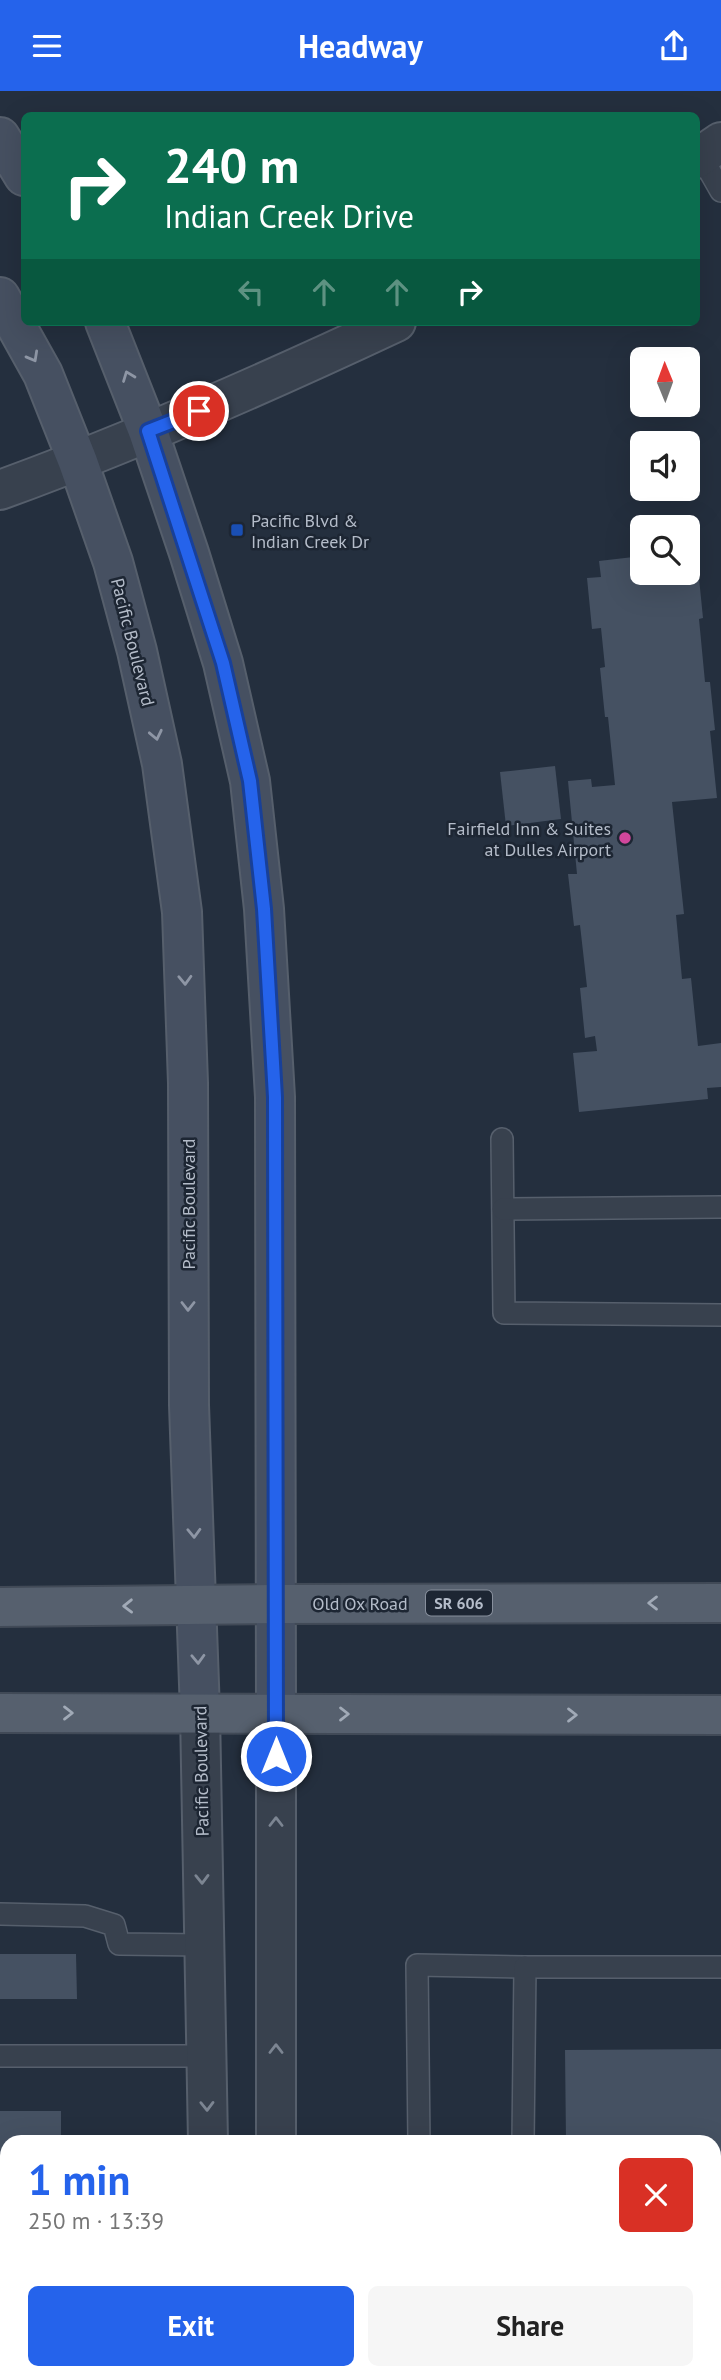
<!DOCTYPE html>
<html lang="en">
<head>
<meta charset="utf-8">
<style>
  body { margin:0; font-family:"PT Sans",sans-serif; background:#f6f6f6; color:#222; height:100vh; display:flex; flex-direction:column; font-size:26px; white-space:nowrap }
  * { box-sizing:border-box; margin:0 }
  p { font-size:23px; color:#767676 }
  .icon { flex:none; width:38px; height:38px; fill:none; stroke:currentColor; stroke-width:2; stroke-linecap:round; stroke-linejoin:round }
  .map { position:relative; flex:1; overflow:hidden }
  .drawer { position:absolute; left:0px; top:2044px; width:721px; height:245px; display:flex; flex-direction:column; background:#fff; border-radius:21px 21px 0 0; box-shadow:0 7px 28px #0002 }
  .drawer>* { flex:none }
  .top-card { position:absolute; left:21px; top:21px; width:679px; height:214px; border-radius:10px; box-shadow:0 7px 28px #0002; background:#0b6e4f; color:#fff; overflow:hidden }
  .needle { width:46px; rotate:359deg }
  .buttons { position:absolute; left:630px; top:256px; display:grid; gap:14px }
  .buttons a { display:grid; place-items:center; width:70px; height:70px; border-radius:10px; background:#fff; box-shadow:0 7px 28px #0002; font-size:35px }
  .pin { position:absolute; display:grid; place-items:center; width:60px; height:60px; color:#fff; margin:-30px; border:4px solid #fff; border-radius:50%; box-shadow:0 2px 7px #0007 }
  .me { position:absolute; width:77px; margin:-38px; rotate:0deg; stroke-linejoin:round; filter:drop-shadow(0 0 5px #0008) }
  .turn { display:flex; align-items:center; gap:24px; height:147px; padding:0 28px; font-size:32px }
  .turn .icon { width:91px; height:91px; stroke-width:2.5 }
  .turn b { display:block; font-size:49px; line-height:60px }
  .lanes { display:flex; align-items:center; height:66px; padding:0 28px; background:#0003; justify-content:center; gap:35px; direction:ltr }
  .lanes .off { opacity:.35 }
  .round { display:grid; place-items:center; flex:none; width:74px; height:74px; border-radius:10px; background:#f6f6f6 }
  .head { display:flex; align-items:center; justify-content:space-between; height:119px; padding:0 28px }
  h1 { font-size:42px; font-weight:700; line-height:52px; color:#2563eb }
  .primary-button { display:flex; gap:14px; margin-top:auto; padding:14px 28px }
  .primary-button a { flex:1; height:80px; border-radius:10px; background:#2563eb; color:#fff; font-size:28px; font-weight:700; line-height:80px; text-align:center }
  .primary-button a+a { background:#f6f6f6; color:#222 }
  header { display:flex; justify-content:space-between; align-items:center; height:91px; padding:0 28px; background:#2563eb; color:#fff; font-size:32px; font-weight:700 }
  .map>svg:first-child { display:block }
  .building { fill:#455162 }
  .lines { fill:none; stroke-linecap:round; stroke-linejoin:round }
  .service-casing { stroke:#565f6c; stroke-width:24 }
  .minor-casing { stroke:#565f6c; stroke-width:42 }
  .secondary-casing { stroke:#565f6c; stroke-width:42 }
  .primary-casing { stroke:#414a57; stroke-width:42 }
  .service { stroke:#38414e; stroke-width:21 }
  .minor { stroke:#38414e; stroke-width:38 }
  .secondary { stroke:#465061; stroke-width:38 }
  .primary { stroke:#56606e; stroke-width:38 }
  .oneway { stroke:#8e96a5 }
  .oneway2 { stroke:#a1aab7 }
  .oneway3 { stroke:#7c8592 }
  .route-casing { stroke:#184099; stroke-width:18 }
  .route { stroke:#2563eb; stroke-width:12 }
  .transit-dot { fill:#1a4fb4; stroke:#1d2633; stroke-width:2.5 }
  .hotel-dot { fill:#d1479c; stroke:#1d2633; stroke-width:2.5 }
  .labels { text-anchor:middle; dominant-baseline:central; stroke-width:5; stroke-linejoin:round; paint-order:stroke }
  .shield { fill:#1d2633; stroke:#878f9c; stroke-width:2 }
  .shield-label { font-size:16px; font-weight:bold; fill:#b4bcc9 }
  .poi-label { font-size:18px; fill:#b4bcc9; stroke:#1d2633; text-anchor:start }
  .street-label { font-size:18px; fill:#b4bcc9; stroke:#1d2633 }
</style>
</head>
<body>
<header><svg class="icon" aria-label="menu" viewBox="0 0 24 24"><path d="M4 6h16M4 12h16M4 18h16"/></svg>Headway<svg class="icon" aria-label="share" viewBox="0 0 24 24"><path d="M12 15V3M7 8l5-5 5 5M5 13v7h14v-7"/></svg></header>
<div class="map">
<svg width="721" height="2289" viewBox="0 0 721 2289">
  <rect width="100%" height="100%" fill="#242f3e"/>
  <g class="building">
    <polygon points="642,465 642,481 688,481 688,479 698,477 703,527 699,528 705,591 710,591 715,639 710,640 717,707 672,711 684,823 676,824 682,888 691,887 698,955 721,952 721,996 707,997 708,1008 579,1021 573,962 597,960 595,945 585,947 580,897 587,896 580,834 574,835 568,783 577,783 568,690 591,688 592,696 615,694 608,626 605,626 600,577 605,576 601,537 592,538 587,487 601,486 599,470"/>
    <polygon points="555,675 561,728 506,735 500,681"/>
    <polygon points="0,1863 76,1863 77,1908 0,1908"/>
    <polygon points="721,1958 721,2155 714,2156 714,2051 566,2051 565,1959"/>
    <polygon points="0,2020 61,2020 61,2051 7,2051 7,2090 0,2090"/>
  </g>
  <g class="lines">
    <g class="service-casing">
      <g id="service">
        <polyline points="701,65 721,100"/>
        <polyline points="502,1048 504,1222 721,1224"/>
        <polyline points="503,1118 721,1116"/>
        <polyline points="0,1823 85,1825 114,1834 119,1853 203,1854"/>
        <polyline points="0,1965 206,1965"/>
        <polyline points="419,2051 417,1874 525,1876"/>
        <polyline points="523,2051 525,1876 721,1876"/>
        <polyline points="529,2282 529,2289"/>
      </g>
    </g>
    <g class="minor-casing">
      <g id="minor">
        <polyline points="696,68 721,51"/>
        <path d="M0 399C135 350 266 292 396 231"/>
        <polyline points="200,1621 208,2051"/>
        <polyline points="276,1623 276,2051"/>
        <polyline points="714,2255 721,2255"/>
        <polyline points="0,2258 7,2258"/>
        <polyline points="212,2282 212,2289"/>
        <polyline points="277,2282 277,2289"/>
      </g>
    </g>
    <g class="secondary-casing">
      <g id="secondary">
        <polyline points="0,46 24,85"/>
        <polyline points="0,206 43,283 78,371 113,471 137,560 162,673 182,821 188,992 189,1314 200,1621"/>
        <polyline points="105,231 148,340 189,462 223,572 250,690 264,818 275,1006 276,1623"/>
      </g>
    </g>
    <g class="primary-casing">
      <g id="primary">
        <polyline points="0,1516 276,1513 721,1512"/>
        <polyline points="0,1622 721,1624"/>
      </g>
    </g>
    <use href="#service" class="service"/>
    <use href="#minor" class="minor"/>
    <use href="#secondary" class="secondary"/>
    <use href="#primary" class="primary"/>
  </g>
  <defs><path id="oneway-chevron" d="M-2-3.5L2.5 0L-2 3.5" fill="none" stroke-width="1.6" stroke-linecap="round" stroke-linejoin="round" transform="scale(1.75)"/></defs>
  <g class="oneway">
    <use href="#oneway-chevron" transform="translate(33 266) rotate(61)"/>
    <use href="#oneway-chevron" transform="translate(128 285) rotate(-111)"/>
    <use href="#oneway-chevron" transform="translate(156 644) rotate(78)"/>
    <use href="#oneway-chevron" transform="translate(185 889) rotate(88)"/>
    <use href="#oneway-chevron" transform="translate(188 1215) rotate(90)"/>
    <use href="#oneway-chevron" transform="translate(194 1442) rotate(88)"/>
    <use href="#oneway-chevron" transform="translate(198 1568) rotate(88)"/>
  </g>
  <g class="oneway2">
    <use href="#oneway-chevron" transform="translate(653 1512) rotate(-180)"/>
    <use href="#oneway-chevron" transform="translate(128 1515) rotate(179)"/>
    <use href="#oneway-chevron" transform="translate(68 1622)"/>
    <use href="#oneway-chevron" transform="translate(344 1623)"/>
    <use href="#oneway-chevron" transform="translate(572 1624)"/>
  </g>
  <g class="oneway3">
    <use href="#oneway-chevron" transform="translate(276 1731) rotate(-90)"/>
    <use href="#oneway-chevron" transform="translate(202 1788) rotate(89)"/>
    <use href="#oneway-chevron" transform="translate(276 1958) rotate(-90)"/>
    <use href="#oneway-chevron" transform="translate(207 2015) rotate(89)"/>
  </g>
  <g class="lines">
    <g class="route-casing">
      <polyline id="route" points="199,320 148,340 223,572 250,690 264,818 275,1006 276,1665"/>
    </g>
    <use href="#route" class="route"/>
  </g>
  <rect class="transit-dot" x="230" y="432" width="14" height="14" rx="3.5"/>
  <circle class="hotel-dot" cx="625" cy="747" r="7"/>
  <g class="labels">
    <rect class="shield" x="426" y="1499.5" width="66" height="25" rx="5"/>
    <g class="shield-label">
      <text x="459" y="1512">SR 606</text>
    </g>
    <g class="poi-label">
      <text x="251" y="429">Pacific Blvd &amp;<tspan x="251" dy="21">Indian Creek Dr</tspan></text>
      <text x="611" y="737" text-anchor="end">Fairfield Inn &amp; Suites<tspan x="611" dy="21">at Dulles Airport</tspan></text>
    </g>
    <g class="street-label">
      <text transform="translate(133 551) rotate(76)">Pacific Boulevard</text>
      <text transform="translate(188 1113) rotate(-90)">Pacific Boulevard</text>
      <text x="360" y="1512">Old Ox Road</text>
      <text transform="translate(201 1680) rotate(-91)">Pacific Boulevard</text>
    </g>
  </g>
</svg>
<div class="buttons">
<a><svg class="needle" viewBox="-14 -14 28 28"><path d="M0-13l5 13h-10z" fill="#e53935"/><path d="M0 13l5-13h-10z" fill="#767676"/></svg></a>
<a><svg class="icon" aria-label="sound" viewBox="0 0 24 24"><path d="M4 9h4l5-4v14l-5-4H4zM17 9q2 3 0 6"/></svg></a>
<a><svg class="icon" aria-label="search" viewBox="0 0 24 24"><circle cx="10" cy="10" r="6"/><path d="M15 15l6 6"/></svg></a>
</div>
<div class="pin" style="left:199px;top:320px;background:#d93025"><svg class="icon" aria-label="arrive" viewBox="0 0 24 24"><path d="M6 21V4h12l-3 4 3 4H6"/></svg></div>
<svg class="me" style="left:276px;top:1665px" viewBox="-20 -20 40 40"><circle r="17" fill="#2563eb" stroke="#fff" stroke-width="3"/><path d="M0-11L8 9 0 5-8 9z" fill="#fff"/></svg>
<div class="top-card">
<div class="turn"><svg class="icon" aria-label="right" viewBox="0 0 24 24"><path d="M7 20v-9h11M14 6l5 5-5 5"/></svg><div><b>240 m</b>Indian Creek Drive</div></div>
<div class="lanes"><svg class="icon off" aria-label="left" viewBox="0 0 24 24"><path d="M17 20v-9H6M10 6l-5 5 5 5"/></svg><svg class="icon off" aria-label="ahead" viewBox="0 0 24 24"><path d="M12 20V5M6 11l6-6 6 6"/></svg><svg class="icon off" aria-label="ahead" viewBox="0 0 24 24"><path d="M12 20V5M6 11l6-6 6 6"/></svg><svg class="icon" aria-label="right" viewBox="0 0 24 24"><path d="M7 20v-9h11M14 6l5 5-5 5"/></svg></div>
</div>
<section class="drawer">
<div class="head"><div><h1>1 min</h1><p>250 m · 13:39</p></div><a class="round" style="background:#d93025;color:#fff"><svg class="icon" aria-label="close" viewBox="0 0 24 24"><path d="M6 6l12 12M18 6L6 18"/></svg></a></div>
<div class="primary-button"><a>Exit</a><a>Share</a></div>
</section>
</div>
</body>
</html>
